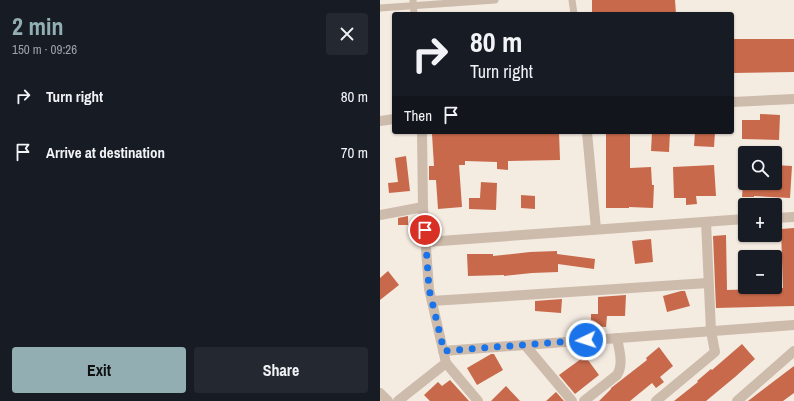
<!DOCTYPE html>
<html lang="en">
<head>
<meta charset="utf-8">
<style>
  body { margin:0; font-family:"Archivo Narrow",sans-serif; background:#242831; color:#f1f3f6; height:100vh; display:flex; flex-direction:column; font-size:15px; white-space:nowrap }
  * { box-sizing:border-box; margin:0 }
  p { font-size:13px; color:#9ea1a6 }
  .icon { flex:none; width:22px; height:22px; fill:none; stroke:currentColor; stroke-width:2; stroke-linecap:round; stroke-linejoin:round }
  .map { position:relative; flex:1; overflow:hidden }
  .details { display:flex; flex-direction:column; background:#171b24; width:380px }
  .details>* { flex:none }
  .hud { position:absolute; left:12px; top:12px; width:342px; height:122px; border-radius:4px; box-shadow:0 1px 3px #0004; background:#171b24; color:#f1f3f6; overflow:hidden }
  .tools { position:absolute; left:358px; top:146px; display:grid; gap:8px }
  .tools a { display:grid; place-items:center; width:44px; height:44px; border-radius:4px; background:#171b24; box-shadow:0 1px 3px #0004; font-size:20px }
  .pin { position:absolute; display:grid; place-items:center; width:34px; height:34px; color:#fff; margin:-17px; border:2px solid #fff; border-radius:50%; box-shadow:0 1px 4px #0007 }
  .me { position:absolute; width:44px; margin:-22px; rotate:266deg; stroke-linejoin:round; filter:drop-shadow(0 0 3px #0008) }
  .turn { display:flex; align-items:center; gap:14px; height:84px; padding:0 12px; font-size:18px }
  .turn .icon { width:52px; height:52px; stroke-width:2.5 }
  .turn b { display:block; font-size:28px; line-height:34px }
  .then { display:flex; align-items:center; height:38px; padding:0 12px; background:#0003; gap:8px; font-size:15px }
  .round { display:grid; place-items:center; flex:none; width:42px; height:42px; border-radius:4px; background:#242831 }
  .overview { display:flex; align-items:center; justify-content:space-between; height:68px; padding:0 12px }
  h1 { font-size:24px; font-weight:700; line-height:30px; color:#92aeb2 }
  .cta { display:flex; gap:8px; margin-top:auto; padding:8px 12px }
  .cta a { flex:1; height:46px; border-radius:4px; background:#92aeb2; color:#111; font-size:16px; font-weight:700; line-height:46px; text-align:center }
  .cta a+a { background:#242831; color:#f1f3f6 }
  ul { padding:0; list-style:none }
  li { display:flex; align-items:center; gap:12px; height:56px; padding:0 12px }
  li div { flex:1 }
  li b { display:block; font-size:15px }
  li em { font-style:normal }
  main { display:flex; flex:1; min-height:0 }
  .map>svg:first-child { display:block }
  .building { fill:#c8694b }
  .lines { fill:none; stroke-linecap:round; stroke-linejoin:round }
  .service { stroke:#cdbbac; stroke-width:7 }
  .minor { stroke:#cdbbac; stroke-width:10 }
  .tertiary { stroke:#cdbbac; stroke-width:10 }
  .route { stroke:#1a73e8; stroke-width:7; stroke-dasharray:0 12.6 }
</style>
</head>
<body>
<main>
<section class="details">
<div class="overview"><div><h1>2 min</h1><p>150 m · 09:26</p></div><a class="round"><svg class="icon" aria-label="close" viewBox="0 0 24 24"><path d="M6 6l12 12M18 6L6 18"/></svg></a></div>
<ul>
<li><svg class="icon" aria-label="right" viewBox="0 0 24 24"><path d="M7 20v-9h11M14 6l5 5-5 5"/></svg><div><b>Turn right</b></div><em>80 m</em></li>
<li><svg class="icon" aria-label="arrive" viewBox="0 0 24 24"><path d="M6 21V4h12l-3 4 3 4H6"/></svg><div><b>Arrive at destination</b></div><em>70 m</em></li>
</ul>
<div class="cta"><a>Exit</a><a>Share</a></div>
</section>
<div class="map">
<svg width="414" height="401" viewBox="0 0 414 401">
  <rect width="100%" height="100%" fill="#f4ebe1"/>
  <g class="building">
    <polygon points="212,0 295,0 296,14 212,14"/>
    <polygon points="352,39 414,39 414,72 352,73"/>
    <polygon points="380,114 400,115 399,140 362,139 362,120 380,120"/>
    <polygon points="82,132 179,132 180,160 128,161 128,170 117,169 117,162 85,161 85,165 79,165 82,207 58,209 56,180 49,180 49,166 54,166 52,134"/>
    <polygon points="226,132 250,132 250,168 271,167 272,185 274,185 273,208 249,207 249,208 226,208"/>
    <polygon points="272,132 290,132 289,152 271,151"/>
    <polygon points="315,132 335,132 334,147 314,146"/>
    <polygon points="26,156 30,191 9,193 8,183 18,182 15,158"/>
    <polygon points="334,165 336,196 316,196 317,204 306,205 306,198 294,198 293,167"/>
    <polygon points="395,165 412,166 410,198 374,196 374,197 362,197 363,183 395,183"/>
    <polygon points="101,182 117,183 116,210 89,209 89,198 100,198"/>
    <polygon points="141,195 155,196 155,209 141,208"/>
    <polygon points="28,216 28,225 18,225 18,218"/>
    <polygon points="414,228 414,306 336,308 333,236 346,235 347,290 403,288 401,229"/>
    <polygon points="271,239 273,262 255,264 252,241"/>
    <polygon points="177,251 177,254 215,259 214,269 178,264 178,272 152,273 124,276 124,275 88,276 87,254 113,254 113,256 150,252"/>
    <polygon points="8,271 19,285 0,300 0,278"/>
    <polygon points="301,291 305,291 310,306 287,312 283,296"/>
    <polygon points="246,295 245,316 227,316 226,327 211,326 211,314 218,314 218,297"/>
    <polygon points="182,299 181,313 155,311 155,301"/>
    <polygon points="362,344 375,359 355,377 326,401 294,401 318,382 317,381 331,369 332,370"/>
    <polygon points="279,347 293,366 280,377 284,382 276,388 272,383 250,401 219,401 231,389 231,388 267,360 266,358"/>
    <polygon points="111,354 114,354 123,370 97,385 87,368"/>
    <polygon points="205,356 219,375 195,394 179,375"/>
    <polygon points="414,366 414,393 403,401 368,401"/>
    <polygon points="70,380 89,401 50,401 44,395 58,382 62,386"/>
    <polygon points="126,386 140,401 111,401"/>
    <polygon points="176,392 184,401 166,401"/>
  </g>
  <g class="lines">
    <g class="service">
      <polyline points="33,0 34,14"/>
      <polyline points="192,0 194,14"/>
      <polyline points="0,8 115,0"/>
    </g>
    <g class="minor">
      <polyline points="207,132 216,229"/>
      <polyline points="0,215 43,207"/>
      <polyline points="395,218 414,217"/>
      <polyline points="46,242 365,219"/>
      <polyline points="52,301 328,283"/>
      <polyline points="145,345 192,401"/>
      <polyline points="63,351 414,325"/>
      <polyline points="66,363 98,401"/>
      <polyline points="0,393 8,401"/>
      <polyline points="18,401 66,363 49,289 43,207 42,132"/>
      <path d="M204 401 237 375C244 364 239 350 237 338"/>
      <polyline points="276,401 335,352 331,331 326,222"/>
      <polyline points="357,401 414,351"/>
    </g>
    <g class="tertiary">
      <polyline points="352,102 414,99"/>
      <polyline points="0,121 14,119"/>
    </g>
  </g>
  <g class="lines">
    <polyline class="route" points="45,230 49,289 64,351 206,340"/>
  </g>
</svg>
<div class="tools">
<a><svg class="icon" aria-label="search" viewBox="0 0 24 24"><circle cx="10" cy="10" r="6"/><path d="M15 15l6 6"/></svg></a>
<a>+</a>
<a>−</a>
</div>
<div class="pin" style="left:45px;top:230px;background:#d93025"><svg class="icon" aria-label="arrive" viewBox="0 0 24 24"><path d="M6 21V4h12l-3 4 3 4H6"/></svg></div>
<svg class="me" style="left:206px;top:340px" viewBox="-20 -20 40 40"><circle r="17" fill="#1a73e8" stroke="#fff" stroke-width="3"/><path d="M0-11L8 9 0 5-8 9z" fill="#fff"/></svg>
<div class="hud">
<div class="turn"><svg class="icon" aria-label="right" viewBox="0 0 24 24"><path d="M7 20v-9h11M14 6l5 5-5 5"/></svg><div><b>80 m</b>Turn right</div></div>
<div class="then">Then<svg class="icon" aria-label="arrive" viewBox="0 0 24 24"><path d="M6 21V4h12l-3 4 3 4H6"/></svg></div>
</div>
</div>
</main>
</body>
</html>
